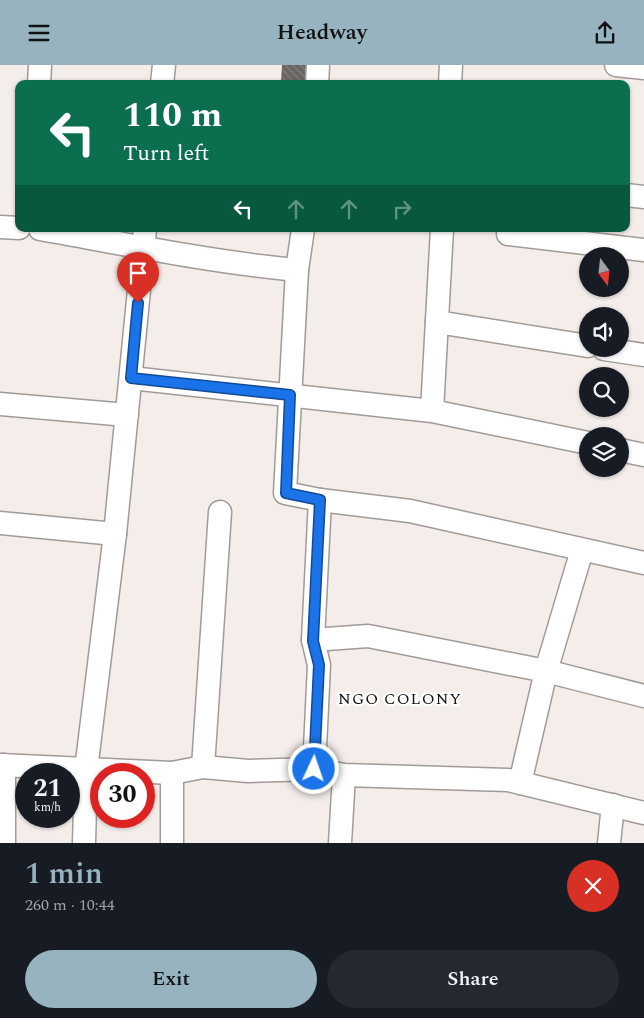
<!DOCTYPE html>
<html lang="en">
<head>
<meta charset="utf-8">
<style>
  body { margin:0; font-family:Spectral,serif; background:#242831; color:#f1f3f6; height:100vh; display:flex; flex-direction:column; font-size:19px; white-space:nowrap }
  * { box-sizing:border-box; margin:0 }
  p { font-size:16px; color:#9ea1a6 }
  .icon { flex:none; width:28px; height:28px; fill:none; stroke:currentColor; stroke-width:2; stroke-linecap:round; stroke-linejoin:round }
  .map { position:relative; height:778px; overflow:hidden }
  .sheet { display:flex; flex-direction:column; background:#171b24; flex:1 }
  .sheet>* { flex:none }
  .hud { position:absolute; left:15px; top:15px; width:615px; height:152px; border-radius:10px; box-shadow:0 1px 4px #0004; background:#0b6e4f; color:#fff; overflow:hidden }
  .needle { width:32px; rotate:165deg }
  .tools { position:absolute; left:579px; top:182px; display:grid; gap:10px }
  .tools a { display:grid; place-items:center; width:50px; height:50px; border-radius:50%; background:#171b24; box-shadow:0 1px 4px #0004; font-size:25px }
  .speed { position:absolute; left:15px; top:698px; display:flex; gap:10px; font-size:25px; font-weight:700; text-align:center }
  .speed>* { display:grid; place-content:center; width:65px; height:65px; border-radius:50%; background:#171b24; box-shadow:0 1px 4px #0004; line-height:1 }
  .speed small { font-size:12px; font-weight:400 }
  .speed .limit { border:8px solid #d22; background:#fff; color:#111 }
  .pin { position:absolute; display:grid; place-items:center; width:42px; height:42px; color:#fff; margin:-51px -21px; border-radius:50% 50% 50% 0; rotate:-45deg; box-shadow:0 0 5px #0007 }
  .pin .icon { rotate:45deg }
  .me { position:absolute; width:55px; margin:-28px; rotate:3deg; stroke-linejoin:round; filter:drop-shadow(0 0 4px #0008) }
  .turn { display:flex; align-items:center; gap:18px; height:105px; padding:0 25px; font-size:22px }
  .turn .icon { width:65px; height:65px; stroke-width:2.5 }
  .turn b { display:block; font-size:35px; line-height:42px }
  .lanes { display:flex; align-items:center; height:48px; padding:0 25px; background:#0003; justify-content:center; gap:25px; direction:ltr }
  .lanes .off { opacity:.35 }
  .round { display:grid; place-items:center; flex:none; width:52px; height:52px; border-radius:26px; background:#242831 }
  .overview { display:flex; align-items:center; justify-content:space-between; height:85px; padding:0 25px }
  h1 { font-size:30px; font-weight:600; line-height:38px; color:#97b3c0 }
  .button { display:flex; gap:10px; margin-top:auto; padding:10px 25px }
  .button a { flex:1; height:58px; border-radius:30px; background:#97b3c0; color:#111; font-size:20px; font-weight:600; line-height:58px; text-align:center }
  .button a+a { background:#242831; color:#f1f3f6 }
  header { display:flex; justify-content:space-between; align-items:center; height:65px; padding:0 25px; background:#97b3c0; color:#111; font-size:22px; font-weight:600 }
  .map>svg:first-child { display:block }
  .building { fill:url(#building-back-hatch) }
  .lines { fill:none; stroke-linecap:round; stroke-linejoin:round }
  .minor-casing { stroke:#a19b98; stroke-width:25 }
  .minor { stroke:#fff; stroke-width:22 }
  .route-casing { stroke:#114b97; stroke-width:12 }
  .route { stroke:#1a73e8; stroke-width:9 }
  .labels { text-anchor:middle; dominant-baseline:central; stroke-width:4.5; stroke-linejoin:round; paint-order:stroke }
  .neighbourhood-label { font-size:16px; letter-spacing:1px; fill:#12100f; stroke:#fff }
</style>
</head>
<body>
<header><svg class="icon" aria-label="menu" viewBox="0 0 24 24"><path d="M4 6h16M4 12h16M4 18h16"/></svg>Headway<svg class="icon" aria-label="share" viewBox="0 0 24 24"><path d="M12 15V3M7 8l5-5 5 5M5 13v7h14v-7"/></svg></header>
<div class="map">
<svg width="644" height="778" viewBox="0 0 644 778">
  <defs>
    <pattern id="building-back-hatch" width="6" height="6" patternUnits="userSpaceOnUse" patternTransform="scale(1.25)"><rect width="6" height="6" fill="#6c6663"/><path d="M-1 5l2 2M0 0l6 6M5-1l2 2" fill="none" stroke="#837e7c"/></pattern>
  </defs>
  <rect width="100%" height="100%" fill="#f4edea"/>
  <polygon class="building" points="282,0 306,0 305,19 271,19 271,15 281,16"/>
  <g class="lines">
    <g class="minor-casing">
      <g id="minor">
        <polyline points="616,0 644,3"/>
        <polyline points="39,19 40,0"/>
        <polyline points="162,19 164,0"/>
        <polyline points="317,19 318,0"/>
        <polyline points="450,19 451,0"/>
        <polyline points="626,130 644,132"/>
        <polyline points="0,162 19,163"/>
        <path d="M40 164C125 179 210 197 297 205"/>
        <polyline points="303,164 297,205 285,428 320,435 410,446 644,498"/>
        <polyline points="508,169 644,185"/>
        <polyline points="437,257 588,281"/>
        <polyline points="604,284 644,290"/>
        <polyline points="131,313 432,346 588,378"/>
        <polyline points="0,339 127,350"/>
        <polyline points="432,346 442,164"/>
        <polyline points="620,385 644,390"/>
        <polyline points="0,458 115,469"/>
        <polyline points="313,575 368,571 546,606 644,631"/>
        <polyline points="0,700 172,708 203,702 248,706 314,704 344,710 508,715 644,748"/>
        <polyline points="4,700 4,778"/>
        <polyline points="203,702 220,447"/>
        <polyline points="314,704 319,600 313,575 320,435"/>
        <polyline points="172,708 172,778"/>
        <polyline points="520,718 546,606 582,485"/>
        <polyline points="84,778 86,705 115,469 145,164"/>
        <polyline points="340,778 344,710"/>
        <polyline points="609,778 613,740"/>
      </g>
    </g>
    <use href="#minor" class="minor"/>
  </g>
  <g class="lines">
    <g class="route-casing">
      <polyline id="route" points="138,238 131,313 290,330 286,428 320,435 313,576 319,600 314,704"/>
    </g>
    <use href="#route" class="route"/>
  </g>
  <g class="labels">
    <g class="neighbourhood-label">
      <text x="400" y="634">NGO COLONY</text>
    </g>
  </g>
</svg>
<div class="tools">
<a><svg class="needle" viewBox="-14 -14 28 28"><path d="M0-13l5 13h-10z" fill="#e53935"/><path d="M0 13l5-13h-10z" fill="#9ea1a6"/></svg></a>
<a><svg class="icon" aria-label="sound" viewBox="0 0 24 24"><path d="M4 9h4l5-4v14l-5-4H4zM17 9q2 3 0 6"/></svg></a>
<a><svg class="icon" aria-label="search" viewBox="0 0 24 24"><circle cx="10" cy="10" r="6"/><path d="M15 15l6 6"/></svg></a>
<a><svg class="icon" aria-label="layers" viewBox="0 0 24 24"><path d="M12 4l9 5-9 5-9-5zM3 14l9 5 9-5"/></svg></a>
</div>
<div class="speed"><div>21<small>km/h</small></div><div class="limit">30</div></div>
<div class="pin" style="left:138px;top:238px;background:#d93025"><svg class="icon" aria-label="arrive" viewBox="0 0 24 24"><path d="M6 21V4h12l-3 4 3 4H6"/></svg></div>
<svg class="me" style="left:314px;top:704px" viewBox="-20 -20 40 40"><circle r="17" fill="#1a73e8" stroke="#fff" stroke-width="3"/><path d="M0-11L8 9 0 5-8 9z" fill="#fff"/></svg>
<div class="hud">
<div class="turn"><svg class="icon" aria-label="left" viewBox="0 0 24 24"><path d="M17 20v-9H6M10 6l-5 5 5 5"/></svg><div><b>110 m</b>Turn left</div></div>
<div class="lanes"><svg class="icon" aria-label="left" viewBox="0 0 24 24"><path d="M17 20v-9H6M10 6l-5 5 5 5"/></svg><svg class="icon off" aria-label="ahead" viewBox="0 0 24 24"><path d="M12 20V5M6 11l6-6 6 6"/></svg><svg class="icon off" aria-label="ahead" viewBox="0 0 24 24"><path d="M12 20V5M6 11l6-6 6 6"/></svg><svg class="icon off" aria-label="right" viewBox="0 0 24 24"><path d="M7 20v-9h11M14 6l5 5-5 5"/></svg></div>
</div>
</div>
<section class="sheet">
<div class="overview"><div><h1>1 min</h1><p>260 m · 10:44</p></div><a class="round" style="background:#d93025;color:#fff"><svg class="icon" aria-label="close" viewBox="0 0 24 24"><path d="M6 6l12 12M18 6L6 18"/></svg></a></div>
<div class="button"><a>Exit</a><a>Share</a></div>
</section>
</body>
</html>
